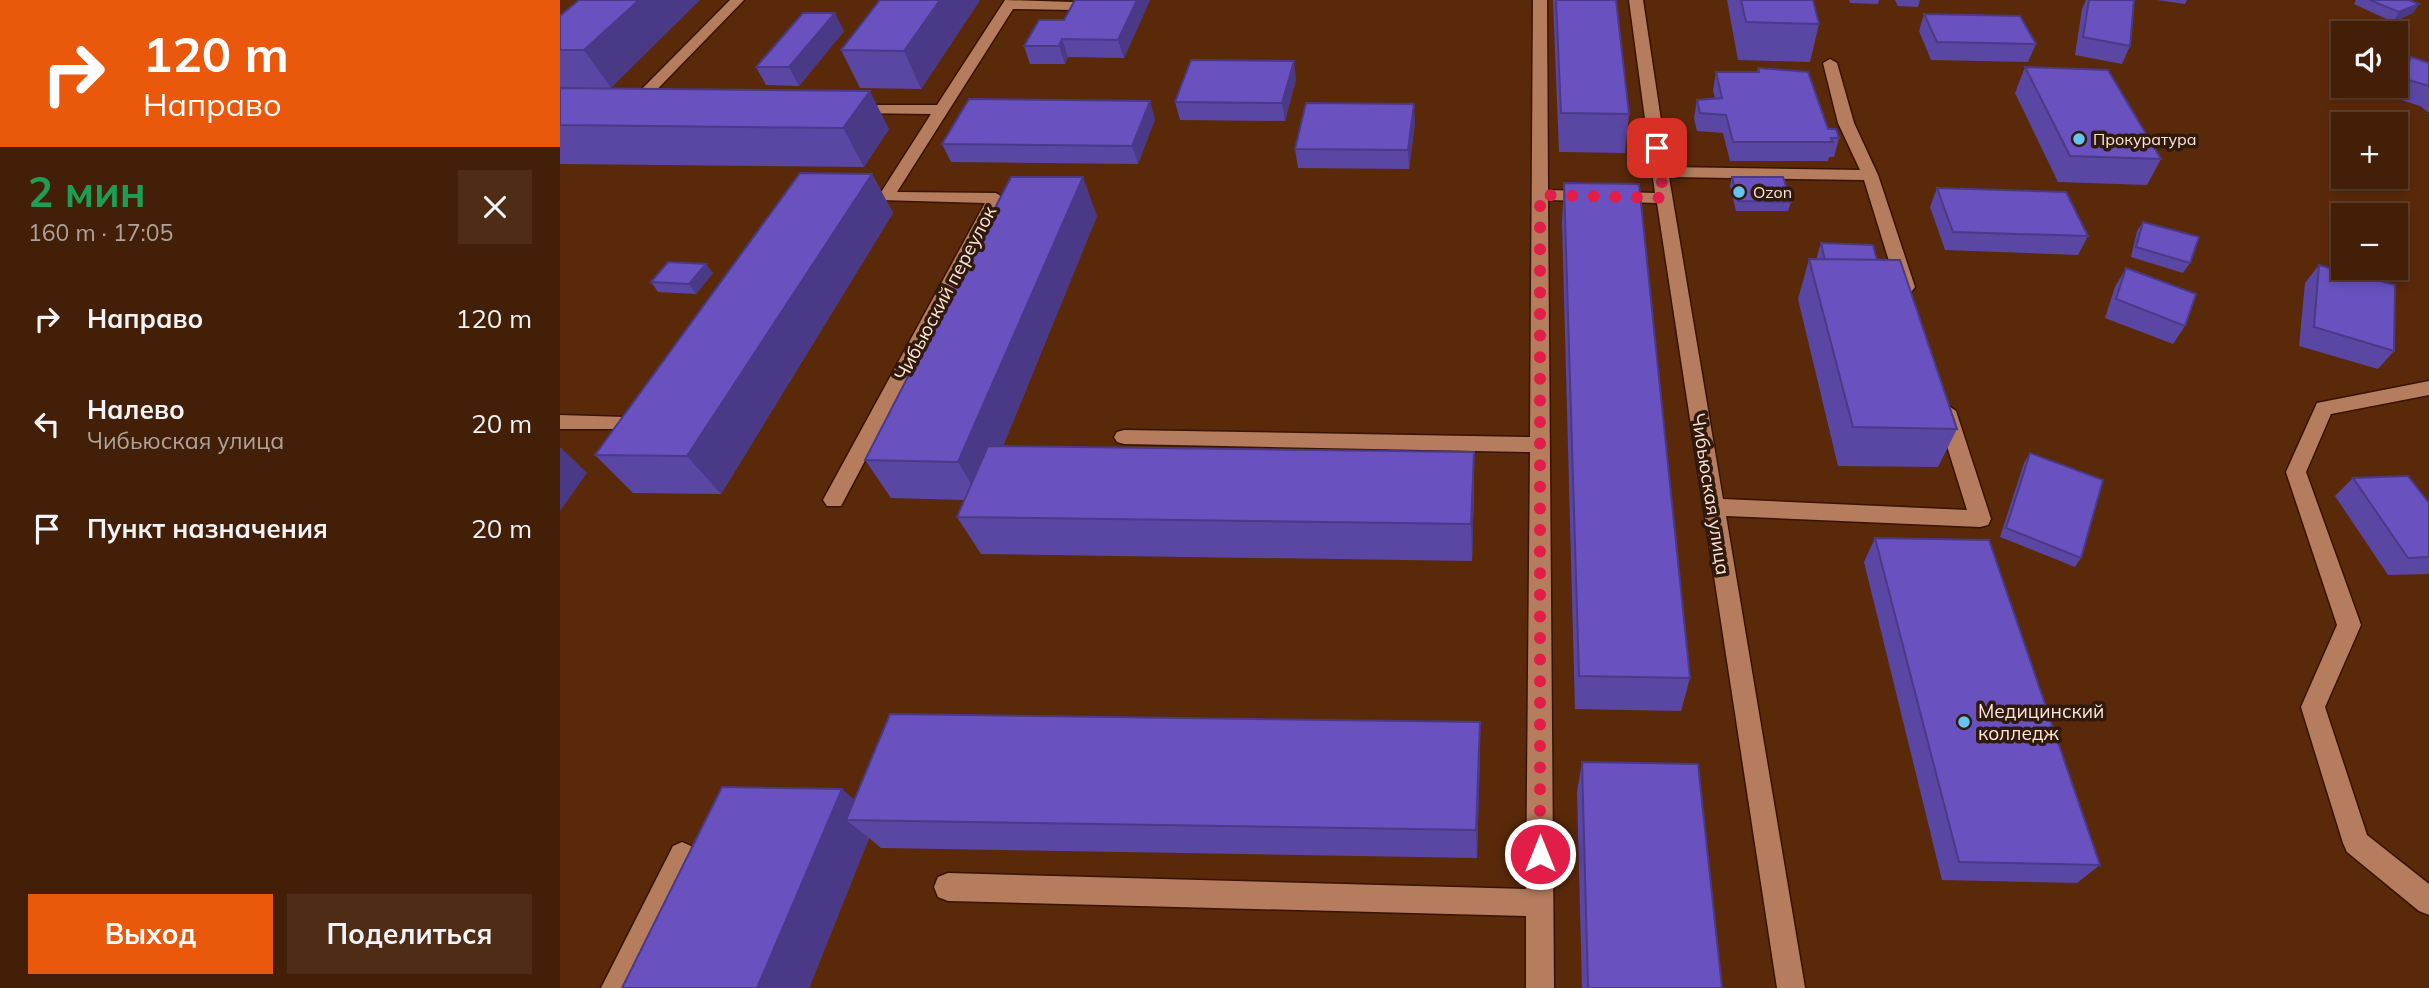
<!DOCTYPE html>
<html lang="ru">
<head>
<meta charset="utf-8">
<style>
  body { margin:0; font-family:Mulish,sans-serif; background:#4e2c16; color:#f1f3f6; height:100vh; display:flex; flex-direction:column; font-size:26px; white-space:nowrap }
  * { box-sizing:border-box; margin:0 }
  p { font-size:23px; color:#afa29c }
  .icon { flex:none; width:38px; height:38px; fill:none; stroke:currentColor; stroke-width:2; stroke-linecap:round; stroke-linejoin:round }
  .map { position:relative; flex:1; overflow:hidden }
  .side { display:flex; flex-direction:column; background:#441f08; width:560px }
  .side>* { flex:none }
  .guide { background:#ea580c; color:#fff; overflow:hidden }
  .tools { position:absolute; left:1771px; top:21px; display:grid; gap:14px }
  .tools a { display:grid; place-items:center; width:77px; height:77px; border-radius:0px; background:#441f08; box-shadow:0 4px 10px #0003,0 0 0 2px #5c3d29; font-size:35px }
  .pin { position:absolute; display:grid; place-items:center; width:60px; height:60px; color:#fff; margin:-30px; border-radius:14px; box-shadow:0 4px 10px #0006 }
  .me { position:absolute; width:77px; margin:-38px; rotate:0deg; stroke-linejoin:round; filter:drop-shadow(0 0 5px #0008) }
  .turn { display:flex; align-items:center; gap:24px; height:147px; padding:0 28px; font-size:32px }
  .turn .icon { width:91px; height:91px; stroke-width:2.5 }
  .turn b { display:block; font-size:49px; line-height:60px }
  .round { display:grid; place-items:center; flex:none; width:74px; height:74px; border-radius:0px; background:#4e2c16 }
  .overview { display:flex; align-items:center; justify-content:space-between; height:119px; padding:0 28px }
  h1 { font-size:42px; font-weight:700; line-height:52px; color:#1e9e55 }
  .primary-button { display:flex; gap:14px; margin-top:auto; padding:14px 28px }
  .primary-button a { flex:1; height:80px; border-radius:0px; background:#ea580c; color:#fff; font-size:28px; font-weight:700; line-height:80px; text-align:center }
  .primary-button a+a { background:#4e2c16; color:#f1f3f6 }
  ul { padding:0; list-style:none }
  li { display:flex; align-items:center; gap:21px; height:105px; padding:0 28px }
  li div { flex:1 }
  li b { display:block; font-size:26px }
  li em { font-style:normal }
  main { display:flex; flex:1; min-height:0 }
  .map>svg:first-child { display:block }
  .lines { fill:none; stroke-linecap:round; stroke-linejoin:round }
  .minor-casing { stroke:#381400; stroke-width:3 }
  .minor { fill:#b57d5e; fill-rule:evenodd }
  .wall { fill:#5a47a4 }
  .shaded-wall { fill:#4a3986 }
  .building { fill:#6952bf; stroke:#4a3986; stroke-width:2 }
  .route { stroke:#e11d48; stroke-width:12; stroke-dasharray:0 21.6 }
  .poi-dot { fill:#65c5ef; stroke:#301a0d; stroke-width:2.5 }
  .labels { text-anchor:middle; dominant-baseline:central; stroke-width:7; stroke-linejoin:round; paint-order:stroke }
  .far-poi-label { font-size:16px; fill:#fee4d7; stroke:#301a0d; text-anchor:start }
  .street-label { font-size:19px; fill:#fee4d7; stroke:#301a0d }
  .poi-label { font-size:19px; fill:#fee4d7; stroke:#301a0d; text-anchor:start }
</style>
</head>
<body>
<main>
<section class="side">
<div class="guide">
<div class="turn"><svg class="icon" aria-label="right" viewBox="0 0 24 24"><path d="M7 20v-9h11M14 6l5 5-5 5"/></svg><div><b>120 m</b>Направо</div></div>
</div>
<div class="overview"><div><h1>2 мин</h1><p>160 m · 17:05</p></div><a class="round"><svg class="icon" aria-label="close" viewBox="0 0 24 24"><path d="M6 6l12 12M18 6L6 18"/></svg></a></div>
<ul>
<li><svg class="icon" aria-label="right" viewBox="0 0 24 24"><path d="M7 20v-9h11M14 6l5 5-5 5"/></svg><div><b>Направо</b></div><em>120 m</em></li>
<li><svg class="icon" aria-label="left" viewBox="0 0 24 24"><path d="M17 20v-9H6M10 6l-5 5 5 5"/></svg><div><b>Налево</b><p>Чибьюская улица</p></div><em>20 m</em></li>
<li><svg class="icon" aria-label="arrive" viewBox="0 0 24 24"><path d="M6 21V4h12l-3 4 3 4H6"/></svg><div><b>Пункт назначения</b></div><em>20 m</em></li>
</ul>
<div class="primary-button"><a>Выход</a><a>Поделиться</a></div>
</section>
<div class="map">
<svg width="1869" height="988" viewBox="0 0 1869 988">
  <rect width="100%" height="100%" fill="#5a290a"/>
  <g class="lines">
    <g class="minor-casing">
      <g id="minor">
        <polygon points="170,0 184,0 78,109 68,109 68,103"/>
        <polygon points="445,0 513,2 520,6 513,10 453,9 337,192 436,193 444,198 281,506 267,506 263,500 425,203 320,200 318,197 371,114 293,113 286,109 293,105 377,105"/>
        <polygon points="973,0 987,0 988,190 1095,193 1069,0 1083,0 1108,167 1300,170 1278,123 1263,63 1270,59 1277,63 1294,123 1318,175 1355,287 1352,291 1346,293 1337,287 1304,180 1109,177 1163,499 1407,510 1376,411 1386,404 1396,411 1431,519 1428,525 1420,527 1166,516 1245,988 1217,988 1097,203 988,200 994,988 966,988 966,916 388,901 378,897 374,887 378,877 388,873 966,889 970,452 564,444 557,442 554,437 557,432 564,430 970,437"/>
        <polygon points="1869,381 1869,395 1771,414 1746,472 1801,625 1765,707 1807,835 1869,884 1869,915 1859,911 1787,852 1783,843 1741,707 1777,625 1726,472 1757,403"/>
        <polygon points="79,404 89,411 77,429 0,429 0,415 65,417 72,406"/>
        <polygon points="122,842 131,846 135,855 70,988 41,988 113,846"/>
      </g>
    </g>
    <use href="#minor" class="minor"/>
  </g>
  <g class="wall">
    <polygon points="19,0 51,88 0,88 0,16"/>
    <polygon points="420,0 361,89 300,88 281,50"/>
    <polygon points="515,0 590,0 564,58 508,57 505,64 470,64 464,46 504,20"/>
    <polygon points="993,0 1056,0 1069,114 1065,153 999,152"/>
    <polygon points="1167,0 1253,0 1259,24 1250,62 1178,60"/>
    <polygon points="1289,0 1319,0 1318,4 1290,3"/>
    <polygon points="1335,0 1360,0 1358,7 1338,6"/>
    <polygon points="1526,0 1574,0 1570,46 1562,64 1515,55 1522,9"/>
    <polygon points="1597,0 1627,0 1625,4"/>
    <polygon points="1796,0 1849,0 1859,4 1853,13 1833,22 1794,4"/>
    <polygon points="1364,14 1476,44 1468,62 1371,60 1359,31"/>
    <polygon points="284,31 239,86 206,85 196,67"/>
    <polygon points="1851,57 1869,63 1869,113 1860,106 1829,96 1834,86 1836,86 1836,81 1839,75"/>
    <polygon points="1465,67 1601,159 1587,185 1498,182 1455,93"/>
    <polygon points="1198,68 1279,138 1274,157 1269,157 1268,161 1170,161 1163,133 1137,131 1134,118 1137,100 1155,99 1153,90 1156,72 1197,72"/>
    <polygon points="736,79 725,121 620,120 615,102"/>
    <polygon points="0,88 329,129 304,167 0,164"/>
    <polygon points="595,119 578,164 391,162 382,144"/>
    <polygon points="855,122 849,169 738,168 735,149"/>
    <polygon points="312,174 333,213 161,494 73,493 35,455"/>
    <polygon points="1172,177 1231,202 1228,211 1176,211 1170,186"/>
    <polygon points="1004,183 1130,678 1121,711 1015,709 1002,222"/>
    <polygon points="1377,188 1528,236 1518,255 1385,250 1370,207"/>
    <polygon points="537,216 443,446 914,452 914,489 912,561 421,554 397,517 405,500 331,498 305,460"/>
    <polygon points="1583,222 1630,263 1623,273 1571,257 1577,231"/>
    <polygon points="1261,243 1317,260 1397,429 1378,467 1278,466 1238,299 1249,259 1256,260"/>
    <polygon points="1759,265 1834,351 1818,369 1739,346 1745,283"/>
    <polygon points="1566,268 1625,326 1613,344 1545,318 1555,287"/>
    <polygon points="153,273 136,294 98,292 91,282"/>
    <polygon points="1470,453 1521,558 1515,567 1440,537 1464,463"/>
    <polygon points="1793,478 1869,503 1869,574 1828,575 1775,496"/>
    <polygon points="1315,538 1540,865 1517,883 1382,880 1304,562"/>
    <polygon points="920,722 920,754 917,858 321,848 309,838 249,988 62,988 295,799"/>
    <polygon points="1022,762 1162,988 1022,988 1017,792"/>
  </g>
  <g class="shaded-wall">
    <polygon points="79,0 140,0 51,88 24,50"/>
    <polygon points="380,0 420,0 361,89 344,51"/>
    <polygon points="577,0 590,0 564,58 558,40"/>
    <polygon points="1859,4 1853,13 1833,22 1839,12"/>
    <polygon points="275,13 284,31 239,86 229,67"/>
    <polygon points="502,39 508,57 505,64 499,46"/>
    <polygon points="734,61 736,79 725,121 722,103"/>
    <polygon points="310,91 329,129 304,167 283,128"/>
    <polygon points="590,101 595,119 578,164 572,146"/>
    <polygon points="854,104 855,122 849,169 848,150"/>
    <polygon points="312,174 333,213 161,494 127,456"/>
    <polygon points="523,177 537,216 421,500 398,462"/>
    <polygon points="146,264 153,273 136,294 129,284"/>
    <polygon points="0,447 27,473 0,511"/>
    <polygon points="914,452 914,489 912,561 911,524"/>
    <polygon points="920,722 920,754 917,858 916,830"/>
    <polygon points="282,789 316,818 286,820 309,838 249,988 197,988"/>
  </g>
  <g class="building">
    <polygon points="19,0 79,0 24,50 0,50 0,16"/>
    <polygon points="320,0 380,0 344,51 281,50"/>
    <polygon points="515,0 577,0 558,40 502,39 499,46 464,46 479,20 504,20"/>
    <polygon points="996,0 1056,0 1069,114 1001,113"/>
    <polygon points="1181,0 1253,0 1259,24 1186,22"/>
    <polygon points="1529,0 1574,0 1570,46 1523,37"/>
    <polygon points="1810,0 1849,0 1859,4 1839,12"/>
    <polygon points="243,13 275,13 229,67 196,67"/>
    <polygon points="1364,14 1460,16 1476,44 1377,42"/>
    <polygon points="1851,57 1869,63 1869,86 1842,78"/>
    <polygon points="631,60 734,61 722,103 615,102"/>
    <polygon points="1465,67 1548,70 1601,159 1510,156"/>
    <polygon points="1198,68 1248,72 1268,129 1276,129 1279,138 1271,138 1273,142 1173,142 1166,115 1140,113 1137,100 1162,98 1156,72 1199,72"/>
    <polygon points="0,88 310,91 283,128 0,125"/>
    <polygon points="409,99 590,101 572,146 382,144"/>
    <polygon points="746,103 854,104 848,150 735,149"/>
    <polygon points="240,173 312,174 127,456 35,455"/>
    <polygon points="451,177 523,177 398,462 305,460"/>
    <polygon points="1172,177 1223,177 1231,202 1178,201"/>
    <polygon points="1004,183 1079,184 1130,678 1019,676"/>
    <polygon points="1377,188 1506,192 1528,236 1393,232"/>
    <polygon points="1583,222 1639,237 1630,263 1576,247"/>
    <polygon points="1261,243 1313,245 1317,260 1265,260"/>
    <polygon points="1249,259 1340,260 1397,429 1293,427"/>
    <polygon points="108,262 146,264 129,284 91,282"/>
    <polygon points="1759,265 1835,285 1834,351 1754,327"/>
    <polygon points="1566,268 1636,294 1625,326 1556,299"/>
    <polygon points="428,446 914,452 911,524 397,517"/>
    <polygon points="1470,453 1543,480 1521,558 1446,528"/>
    <polygon points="1848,476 1869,503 1869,557 1848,558 1793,478"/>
    <polygon points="1315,538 1429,540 1540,865 1399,862"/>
    <polygon points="330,714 920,722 916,830 286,820"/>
    <polygon points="1022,762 1138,764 1162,988 1028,988"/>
    <polygon points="162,787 282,789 197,988 62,988"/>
  </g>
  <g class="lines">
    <polyline class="route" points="980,854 980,195 1104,198 1097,148"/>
  </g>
  <g class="poi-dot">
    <circle cx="1519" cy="139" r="7"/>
    <circle cx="1179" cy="192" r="7"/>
    <circle cx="1404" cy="722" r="7"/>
  </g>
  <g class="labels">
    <g class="far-poi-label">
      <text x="1533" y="139">Прокуратура</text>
      <text x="1193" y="192">Ozon</text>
    </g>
    <g class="street-label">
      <text transform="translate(385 293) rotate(-62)">Чибьюский переулок</text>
      <text transform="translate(1151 494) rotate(81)">Чибьюская улица</text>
    </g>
    <g class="poi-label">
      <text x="1418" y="711">Медицинский<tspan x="1418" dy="22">колледж</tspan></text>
    </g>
  </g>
</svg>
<div class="tools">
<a><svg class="icon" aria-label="sound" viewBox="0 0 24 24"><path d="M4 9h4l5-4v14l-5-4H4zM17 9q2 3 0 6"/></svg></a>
<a>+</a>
<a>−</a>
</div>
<div class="pin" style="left:1097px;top:148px;background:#d93025"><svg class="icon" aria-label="arrive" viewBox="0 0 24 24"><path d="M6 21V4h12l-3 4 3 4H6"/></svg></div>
<svg class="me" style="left:980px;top:854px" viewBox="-20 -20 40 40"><circle r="17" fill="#e11d48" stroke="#fff" stroke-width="3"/><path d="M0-11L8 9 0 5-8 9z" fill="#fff"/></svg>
</div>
</main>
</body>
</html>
